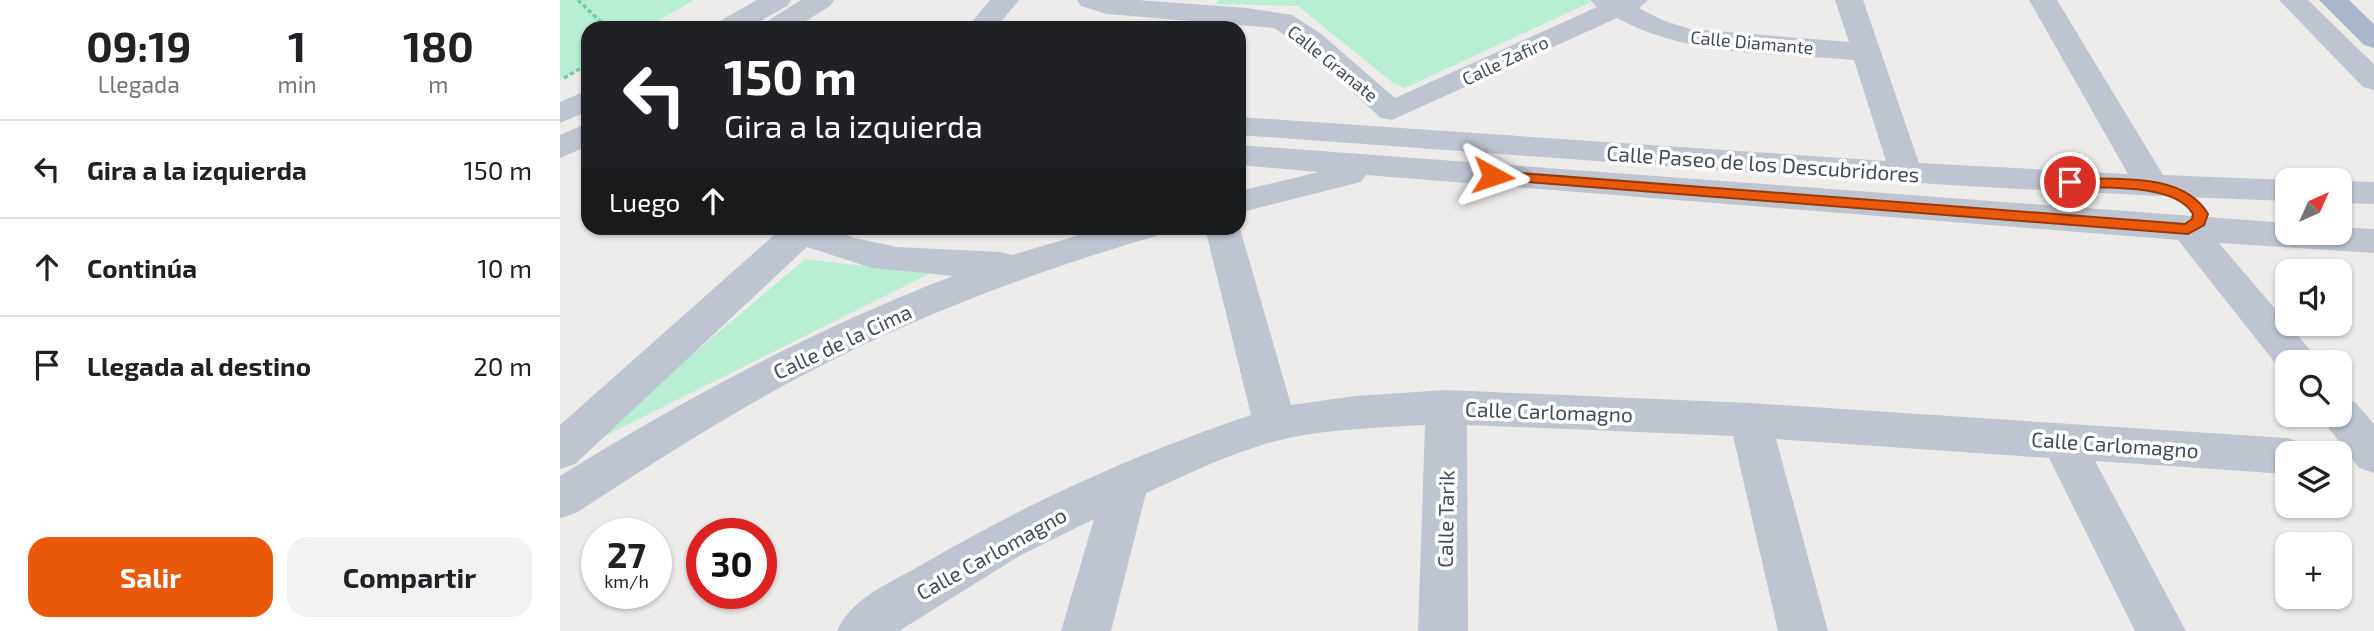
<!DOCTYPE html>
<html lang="es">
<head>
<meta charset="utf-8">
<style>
  body { margin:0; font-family:"Exo 2",sans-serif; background:#f2f2f2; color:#202124; height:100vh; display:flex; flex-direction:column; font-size:26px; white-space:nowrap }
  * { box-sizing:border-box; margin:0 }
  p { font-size:23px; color:#757577 }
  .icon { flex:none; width:38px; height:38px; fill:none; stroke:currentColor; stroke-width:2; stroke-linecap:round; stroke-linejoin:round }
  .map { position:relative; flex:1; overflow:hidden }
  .details { display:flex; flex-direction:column; background:#fff; width:560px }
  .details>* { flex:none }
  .hud { position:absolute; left:21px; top:21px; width:665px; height:214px; border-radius:21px; box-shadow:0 2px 5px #0004; background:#202124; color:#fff; overflow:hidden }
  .needle { width:46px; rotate:45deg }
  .fabs { position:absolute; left:1715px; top:168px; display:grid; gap:14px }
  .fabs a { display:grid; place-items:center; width:77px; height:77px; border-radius:14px; background:#fff; box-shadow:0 2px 5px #0004; font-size:35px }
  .speed { position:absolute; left:21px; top:518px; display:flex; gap:14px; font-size:35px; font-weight:700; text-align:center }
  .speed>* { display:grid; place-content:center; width:91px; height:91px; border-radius:50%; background:#fff; box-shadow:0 2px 5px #0004; line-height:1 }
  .speed small { font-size:18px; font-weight:400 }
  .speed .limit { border:10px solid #d22; background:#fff; color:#111 }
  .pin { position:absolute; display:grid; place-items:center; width:60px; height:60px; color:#fff; margin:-30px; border:4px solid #fff; border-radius:50%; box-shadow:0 2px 7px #0007 }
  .me { position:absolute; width:77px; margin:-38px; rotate:95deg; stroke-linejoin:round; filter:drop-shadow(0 0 5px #0008) }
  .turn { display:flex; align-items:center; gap:24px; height:147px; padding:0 28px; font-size:32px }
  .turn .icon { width:91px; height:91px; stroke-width:2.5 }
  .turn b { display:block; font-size:49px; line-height:60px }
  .then { display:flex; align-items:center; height:66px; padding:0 28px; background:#0003; gap:14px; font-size:26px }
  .eta { display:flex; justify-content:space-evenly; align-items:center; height:119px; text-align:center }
  .eta b { font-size:42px; font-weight:700; line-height:49px }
  .cta { display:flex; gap:14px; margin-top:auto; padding:14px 28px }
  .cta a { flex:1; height:80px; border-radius:21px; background:#ea580c; color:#fff; font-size:28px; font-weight:700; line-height:80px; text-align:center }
  .cta a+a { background:#f2f2f2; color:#202124 }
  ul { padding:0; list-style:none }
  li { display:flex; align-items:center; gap:21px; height:98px; padding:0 28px; border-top:2px solid #e0e0e0 }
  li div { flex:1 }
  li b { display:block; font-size:26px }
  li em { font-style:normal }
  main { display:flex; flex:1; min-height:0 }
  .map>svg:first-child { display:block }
  .green { fill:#b8eed4 }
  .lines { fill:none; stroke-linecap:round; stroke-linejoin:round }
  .path { stroke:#70cbab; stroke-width:3.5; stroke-dasharray:4.5 2.5; stroke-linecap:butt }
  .minor { fill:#bec5d1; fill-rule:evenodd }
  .major { fill:#aab6cb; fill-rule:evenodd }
  .route { fill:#ea580c; stroke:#983908; stroke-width:2 }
  .labels { text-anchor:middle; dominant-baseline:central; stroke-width:7; stroke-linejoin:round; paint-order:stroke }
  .far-street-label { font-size:18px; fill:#444c59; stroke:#fff }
  .street-label { font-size:21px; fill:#444c59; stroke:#fff }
</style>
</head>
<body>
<main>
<section class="details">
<div class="eta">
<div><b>09:19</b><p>Llegada</p></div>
<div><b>1</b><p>min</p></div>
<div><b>180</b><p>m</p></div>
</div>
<ul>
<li><svg class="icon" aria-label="left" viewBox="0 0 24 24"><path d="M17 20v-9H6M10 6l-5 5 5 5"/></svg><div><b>Gira a la izquierda</b></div><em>150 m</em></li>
<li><svg class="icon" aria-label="ahead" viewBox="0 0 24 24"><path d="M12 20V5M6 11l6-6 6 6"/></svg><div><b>Continúa</b></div><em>10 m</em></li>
<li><svg class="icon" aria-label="arrive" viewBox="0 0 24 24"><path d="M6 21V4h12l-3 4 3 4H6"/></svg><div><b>Llegada al destino</b></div><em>20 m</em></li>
</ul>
<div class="cta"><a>Salir</a><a>Compartir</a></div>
</section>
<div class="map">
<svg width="1814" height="631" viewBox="0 0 1814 631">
  <rect width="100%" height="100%" fill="#eeeceb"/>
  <g class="green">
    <polygon points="0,0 134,0 86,28 28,28 28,63 0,80"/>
    <polygon points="659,0 1027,0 1031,2 845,88 833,83 738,6 656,4"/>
    <polygon points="245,259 369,274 23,447"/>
  </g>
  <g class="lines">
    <g class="path">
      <polyline points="18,0 47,28"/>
      <polyline points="4,78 28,64"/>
    </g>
    <g class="minor">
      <polygon points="197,0 231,0 227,6 188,28 154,28 158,22"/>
      <polygon points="241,0 274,0 270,6 235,28 202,28 206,22"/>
      <polygon points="430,0 459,0 436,28 407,28"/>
      <path d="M517 0H578L687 8 732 15 760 33 835 98 1037 7 1030 0H1088L1079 8 1102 20 1130 29 1289 42 1275 0H1303L1359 163 1568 174 1469 0H1497L1603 175 1731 180H1727V201C1378 189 1028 160 679 135V117L1326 161 1294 60C1215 53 1128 57 1057 18L832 120 821 118 740 45 714 28 547 14 521 6Z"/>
      <polygon points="1719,0 1748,0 1814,64 1814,90 1803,87"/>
      <polygon points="28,90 28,111 0,123 0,102"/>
      <polygon points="28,123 28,146 0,158 0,135"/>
      <polygon points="679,145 1727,223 1727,233 1780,233 1780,227 1814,229 1814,253 1659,243 1751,351 1757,362 1727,362 1727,374 1723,373 1618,240 806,175 801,182 679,213 679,191 759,172 679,165"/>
      <polygon points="1780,181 1814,182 1814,204 1780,203"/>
      <path d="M679 225 731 405 795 396 886 390 1190 403 1727 438 1742 443 1747 453H1727V474L1535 461 1626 631H1575L1489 458 1216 439 1268 631H1218L1173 436 907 425 908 631H858L865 425C816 428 763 429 716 441 671 453 628 474 586 493L551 631H501L534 519 461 555 339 631H277C292 597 332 582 363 564 467 503 577 453 691 415L645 228H679Z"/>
      <path d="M222 228H267L295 238 337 247 441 252 452 255 543 228H602L596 236C476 271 358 315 247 373 167 415 91 464 16 513L0 518V476C126 398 254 329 393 276L312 268 247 247 15 464 0 469V425Z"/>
      <polygon points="1780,397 1795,402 1814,424 1814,473 1799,468 1759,415 1780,415"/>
    </g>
    <polygon class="major" points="1759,0 1789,0 1814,24 1814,48 1804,45"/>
  </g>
  <path class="route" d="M933 171 1625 224 1632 219 1633 214C1616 183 1543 188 1510 187L1503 182 1510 178C1554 180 1623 171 1648 214L1644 225 1628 234 929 179V172Z"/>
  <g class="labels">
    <g class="far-street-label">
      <text transform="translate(1192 42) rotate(5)">Calle Diamante</text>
      <text transform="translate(945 60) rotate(-25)">Calle Zafiro</text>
      <text transform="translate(773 63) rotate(39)">Calle Granate</text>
    </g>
    <g class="street-label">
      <text transform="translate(1203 163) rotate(4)">Calle Paseo de los Descubridores</text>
      <text transform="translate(282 341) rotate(-25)">Calle de la Cima</text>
      <text transform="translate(989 411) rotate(2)">Calle Carlomagno</text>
      <text transform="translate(1555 444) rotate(4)">Calle Carlomagno</text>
      <text transform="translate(885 519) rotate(-89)">Calle Tarik</text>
      <text transform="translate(431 553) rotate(-29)">Calle Carlomagno</text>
    </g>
  </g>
</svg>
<div class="fabs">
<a><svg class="needle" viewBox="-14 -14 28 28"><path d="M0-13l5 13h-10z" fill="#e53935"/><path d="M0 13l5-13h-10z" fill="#757577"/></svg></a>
<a><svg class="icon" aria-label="sound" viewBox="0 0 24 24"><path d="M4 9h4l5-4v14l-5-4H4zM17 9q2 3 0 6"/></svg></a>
<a><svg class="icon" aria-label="search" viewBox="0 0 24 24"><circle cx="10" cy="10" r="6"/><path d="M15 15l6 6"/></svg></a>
<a><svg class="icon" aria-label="layers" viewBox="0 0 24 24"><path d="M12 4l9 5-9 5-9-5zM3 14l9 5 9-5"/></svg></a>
<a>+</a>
</div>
<div class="speed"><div>27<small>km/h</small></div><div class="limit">30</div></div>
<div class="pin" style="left:1510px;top:182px;background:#d93025"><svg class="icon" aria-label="arrive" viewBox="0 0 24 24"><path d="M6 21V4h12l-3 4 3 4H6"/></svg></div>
<svg class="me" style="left:933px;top:176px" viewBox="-20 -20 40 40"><path d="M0-17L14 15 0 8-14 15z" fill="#ea580c" stroke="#fff" stroke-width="4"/></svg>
<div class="hud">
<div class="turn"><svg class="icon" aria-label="left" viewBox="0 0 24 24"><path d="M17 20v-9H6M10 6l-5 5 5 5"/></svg><div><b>150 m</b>Gira a la izquierda</div></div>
<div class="then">Luego<svg class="icon" aria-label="ahead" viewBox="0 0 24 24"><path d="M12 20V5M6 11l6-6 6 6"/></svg></div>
</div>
</div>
</main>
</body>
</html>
